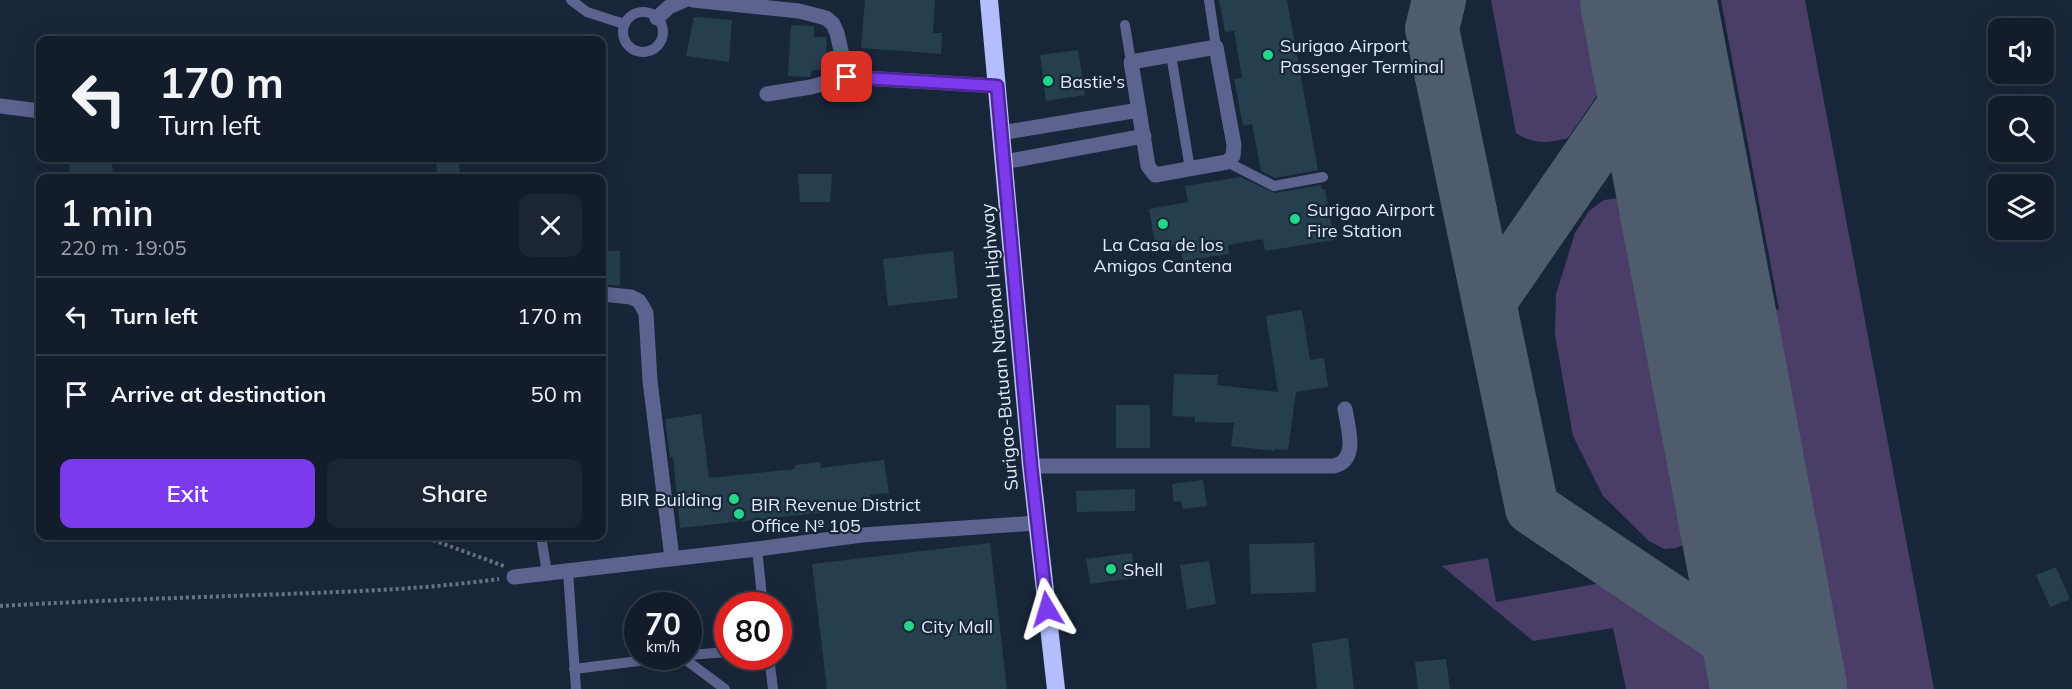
<!DOCTYPE html>
<html lang="en">
<head>
<meta charset="utf-8">
<style>
  body { margin:0; font-family:Mulish,sans-serif; background:#1b2533; color:#f1f3f6; height:100vh; display:flex; flex-direction:column; font-size:22px; white-space:nowrap }
  * { box-sizing:border-box; margin:0 }
  p { font-size:20px; color:#9ca1a9 }
  .icon { flex:none; width:33px; height:33px; fill:none; stroke:currentColor; stroke-width:2; stroke-linecap:round; stroke-linejoin:round }
  .map { position:relative; flex:1; overflow:hidden }
  .sheet { position:absolute; left:36px; top:174px; width:570px; height:366px; display:flex; flex-direction:column; background:#121c2b; border-radius:12px; box-shadow:0 6px 24px #0002,0 0 0 2px #313a47 }
  .sheet>* { flex:none }
  .top-card { position:absolute; left:36px; top:36px; width:570px; height:126px; border-radius:12px; box-shadow:0 6px 24px #0002,0 0 0 2px #313a47; background:#121c2b; color:#f1f3f6; overflow:hidden }
  .buttons { position:absolute; left:1988px; top:18px; display:grid; gap:12px }
  .buttons a { display:grid; place-items:center; width:66px; height:66px; border-radius:12px; background:#121c2b; box-shadow:0 6px 24px #0002,0 0 0 2px #313a47; font-size:30px }
  .speed { position:absolute; left:624px; top:592px; display:flex; gap:12px; font-size:30px; font-weight:700; text-align:center }
  .speed>* { display:grid; place-content:center; width:78px; height:78px; border-radius:50%; background:#121c2b; box-shadow:0 6px 24px #0002,0 0 0 2px #313a47; line-height:1 }
  .speed small { font-size:15px; font-weight:400 }
  .speed .limit { border:9px solid #d22; background:#fff; color:#111 }
  .pin { position:absolute; display:grid; place-items:center; width:51px; height:51px; color:#fff; margin:-26px; border-radius:12px; box-shadow:0 3px 9px #0006 }
  .me { position:absolute; width:66px; margin:-33px; rotate:353deg; stroke-linejoin:round; filter:drop-shadow(0 0 4px #0008) }
  .turn { display:flex; align-items:center; gap:21px; height:126px; padding:0 24px; font-size:27px }
  .turn .icon { width:78px; height:78px; stroke-width:2.5 }
  .turn b { display:block; font-size:42px; line-height:51px }
  .round { display:grid; place-items:center; flex:none; width:63px; height:63px; border-radius:12px; background:#1b2533 }
  .overview { display:flex; align-items:center; justify-content:space-between; height:102px; padding:0 24px }
  h1 { font-size:36px; font-weight:600; line-height:45px }
  .button { display:flex; gap:12px; margin-top:auto; padding:12px 24px }
  .button a { flex:1; height:69px; border-radius:12px; background:#7c3aed; color:#fff; font-size:24px; font-weight:600; line-height:69px; text-align:center }
  .button a+a { background:#1b2533; color:#f1f3f6 }
  ul { padding:0; list-style:none }
  li { display:flex; align-items:center; gap:18px; height:78px; padding:0 24px; border-top:2px solid #313a47 }
  li div { flex:1 }
  li b { display:block; font-size:22px }
  li em { font-style:normal }
  .map>svg:first-child { display:block }
  .green { fill:#4a3e68 }
  .lines { fill:none; stroke-linecap:round; stroke-linejoin:round }
  .taxiway { stroke:#4f5c6d; stroke-width:54 }
  .runway { stroke:#4f5c6d; stroke-width:136 }
  .building { fill:#253f4f }
  .path { stroke:#677384; stroke-width:4; stroke-dasharray:3 3; stroke-linecap:butt }
  .lane { stroke:#5c638e; stroke-width:10 }
  .street { stroke:#5c638e; stroke-width:15 }
  .highway { stroke:#b3befe; stroke-width:18 }
  .route-casing { stroke:#51269a; stroke-width:15 }
  .route { stroke:#7c3aed; stroke-width:10 }
  .poi-dot { fill:#22d887; stroke:#182639; stroke-width:2 }
  .labels { text-anchor:middle; dominant-baseline:central; stroke-width:4.5; stroke-linejoin:round; paint-order:stroke }
  .poi-label { font-size:18px; fill:#e1ebf8; stroke:#182639; text-anchor:start }
  .street-label { font-size:18px; fill:#e1ebf8; stroke:#182639 }
</style>
</head>
<body>
<div class="map">
<svg width="2072" height="689" viewBox="0 0 2072 689">
  <rect width="100%" height="100%" fill="#182639"/>
  <g class="green">
    <path d="M1491 0H1583L1600 91 1568 138C1548 143 1535 145 1516 133Z"/>
    <polygon points="1721,0 1805,0 1934,689 1836,689 1765,312 1779,309"/>
    <polygon points="1620,198 1646,333 1660,330 1696,524 1693,537 1688,543 1676,548 1664,549 1649,541 1603,496 1573,436 1555,335 1556,294 1575,233 1589,211 1604,200"/>
    <polygon points="1488,558 1496,602 1601,583 1725,667 1729,689 1626,689 1613,628 1533,641 1442,566"/>
  </g>
  <g class="lines">
    <g class="taxiway">
      <polyline points="1439,0 1432,29 1532,508 1775,671"/>
      <polyline points="1489,302 1659,55"/>
    </g>
    <polyline class="runway" points="1648,0 1779,689"/>
  </g>
  <g class="building">
    <polygon points="865,0 935,0 933,33 942,33 941,54 861,48"/>
    <polygon points="1219,0 1287,0 1318,170 1275,178 1261,171 1252,124 1243,126 1234,79 1242,78 1234,31 1225,32"/>
    <polygon points="694,17 732,20 729,62 686,56"/>
    <polygon points="791,25 814,26 814,37 827,37 825,70 812,70 810,77 788,76"/>
    <polygon points="1078,50 1085,95 1046,101 1040,55"/>
    <polygon points="69,158 112,158 113,178 70,178"/>
    <polygon points="436,158 459,158 460,178 437,178"/>
    <polygon points="798,174 832,174 830,202 800,202"/>
    <polygon points="1240,177 1275,193 1321,185 1322,189 1325,189 1334,240 1265,251 1263,239 1228,245 1229,254 1183,261 1180,244 1156,249 1149,209 1188,202 1185,186"/>
    <polygon points="602,251 620,251 620,286 602,284"/>
    <polygon points="953,251 958,298 888,306 883,259"/>
    <polygon points="1302,310 1310,360 1324,358 1328,387 1296,392 1288,450 1274,449 1274,451 1231,446 1234,423 1195,422 1195,417 1172,416 1174,374 1218,375 1217,385 1278,392 1266,316"/>
    <rect x="1116" y="405" width="34" height="43"/>
    <polygon points="701,414 709,478 795,469 795,465 820,462 821,468 884,460 889,493 870,495 872,507 680,528 673,457 670,457 665,419"/>
    <polygon points="1203,480 1207,506 1183,509 1181,501 1174,502 1172,484"/>
    <polygon points="1135,489 1135,511 1077,512 1076,491"/>
    <polygon points="990,543 1007,689 827,689 812,564"/>
    <polygon points="1314,543 1316,592 1251,594 1249,544"/>
    <polygon points="1132,553 1135,578 1090,584 1086,559"/>
    <polygon points="1209,561 1216,604 1187,609 1180,565"/>
    <polygon points="2056,567 2070,599 2050,607 2036,575"/>
    <polygon points="1348,638 1354,689 1317,689 1312,643"/>
    <polygon points="1446,659 1450,689 1418,689 1415,662"/>
  </g>
  <g class="lines">
    <g class="path">
      <polyline points="422,536 504,566"/>
      <path d="M0 606C86 601 173 598 259 595 339 592 420 590 499 579"/>
    </g>
    <g class="lane">
      <polyline points="571,0 587,12 624,24"/>
      <polyline points="1209,0 1216,47"/>
      <circle cx="643" cy="32" r="20"/>
      <polyline points="1125,25 1131,62"/>
      <polyline points="1171,55 1190,169"/>
      <polyline points="1227,162 1274,186 1323,177"/>
      <polyline points="541,536 547,573"/>
      <polyline points="757,549 763,606"/>
      <polyline points="568,571 576,689"/>
      <polyline points="688,655 728,652"/>
      <polyline points="682,657 725,689"/>
      <polyline points="769,657 773,689"/>
      <polyline points="574,669 671,657"/>
    </g>
    <g class="street">
      <polyline points="693,0 799,11 826,18 833,24 837,33 847,77"/>
      <polyline points="657,18 669,7 685,0"/>
      <polygon points="1216,47 1234,145 1233,156 1227,162 1155,175 1148,166 1131,62"/>
      <polyline points="767,94 811,87 847,77 997,86"/>
      <polyline points="0,106 40,111"/>
      <polyline points="1001,133 1139,110"/>
      <polyline points="1004,162 1144,136"/>
      <polyline points="602,294 631,297 639,301 646,313 650,381 672,558"/>
      <path d="M1031 466H1334C1359 460 1348 428 1345 409"/>
      <polyline points="514,577 757,549 862,535 1037,523"/>
    </g>
    <polyline class="highway" points="989,0 1031,466 1056,689"/>
  </g>
  <g class="lines">
    <g class="route-casing">
      <polyline id="route" points="847,77 997,86 1031,466 1047,609"/>
    </g>
    <use href="#route" class="route"/>
  </g>
  <g class="poi-dot">
    <circle cx="1268" cy="55" r="6"/>
    <circle cx="1048" cy="81" r="6"/>
    <circle cx="1295" cy="219" r="6"/>
    <circle cx="1163" cy="224" r="6"/>
    <circle cx="734" cy="499" r="6"/>
    <circle cx="739" cy="514" r="6"/>
    <circle cx="1111" cy="569" r="6"/>
    <circle cx="909" cy="626" r="6"/>
  </g>
  <g class="labels">
    <g class="poi-label">
      <text x="1280" y="45">Surigao Airport<tspan x="1280" dy="21">Passenger Terminal</tspan></text>
      <text x="1060" y="81">Bastie's</text>
      <text x="1307" y="209">Surigao Airport<tspan x="1307" dy="21">Fire Station</tspan></text>
      <text x="1163" y="244" text-anchor="middle">La Casa de los<tspan x="1163" dy="21">Amigos Cantena</tspan></text>
      <text x="722" y="499" text-anchor="end">BIR Building</text>
      <text x="751" y="504">BIR Revenue District<tspan x="751" dy="21">Office № 105</tspan></text>
      <text x="1123" y="569">Shell</text>
      <text x="921" y="626">City Mall</text>
    </g>
    <g class="street-label">
      <text transform="translate(999 347) rotate(-95)">Surigao-Butuan National Highway</text>
    </g>
  </g>
</svg>
<div class="buttons">
<a><svg class="icon" aria-label="sound" viewBox="0 0 24 24"><path d="M4 9h4l5-4v14l-5-4H4zM17 9q2 3 0 6"/></svg></a>
<a><svg class="icon" aria-label="search" viewBox="0 0 24 24"><circle cx="10" cy="10" r="6"/><path d="M15 15l6 6"/></svg></a>
<a><svg class="icon" aria-label="layers" viewBox="0 0 24 24"><path d="M12 4l9 5-9 5-9-5zM3 14l9 5 9-5"/></svg></a>
</div>
<div class="speed"><div>70<small>km/h</small></div><div class="limit">80</div></div>
<div class="pin" style="left:847px;top:77px;background:#d93025"><svg class="icon" aria-label="arrive" viewBox="0 0 24 24"><path d="M6 21V4h12l-3 4 3 4H6"/></svg></div>
<svg class="me" style="left:1047px;top:609px" viewBox="-20 -20 40 40"><path d="M0-17L14 15 0 8-14 15z" fill="#7c3aed" stroke="#fff" stroke-width="4"/></svg>
<div class="top-card">
<div class="turn"><svg class="icon" aria-label="left" viewBox="0 0 24 24"><path d="M17 20v-9H6M10 6l-5 5 5 5"/></svg><div><b>170 m</b>Turn left</div></div>
</div>
<section class="sheet">
<div class="overview"><div><h1>1 min</h1><p>220 m · 19:05</p></div><a class="round"><svg class="icon" aria-label="close" viewBox="0 0 24 24"><path d="M6 6l12 12M18 6L6 18"/></svg></a></div>
<ul>
<li><svg class="icon" aria-label="left" viewBox="0 0 24 24"><path d="M17 20v-9H6M10 6l-5 5 5 5"/></svg><div><b>Turn left</b></div><em>170 m</em></li>
<li><svg class="icon" aria-label="arrive" viewBox="0 0 24 24"><path d="M6 21V4h12l-3 4 3 4H6"/></svg><div><b>Arrive at destination</b></div><em>50 m</em></li>
</ul>
<div class="button"><a>Exit</a><a>Share</a></div>
</section>
</div>
</body>
</html>
